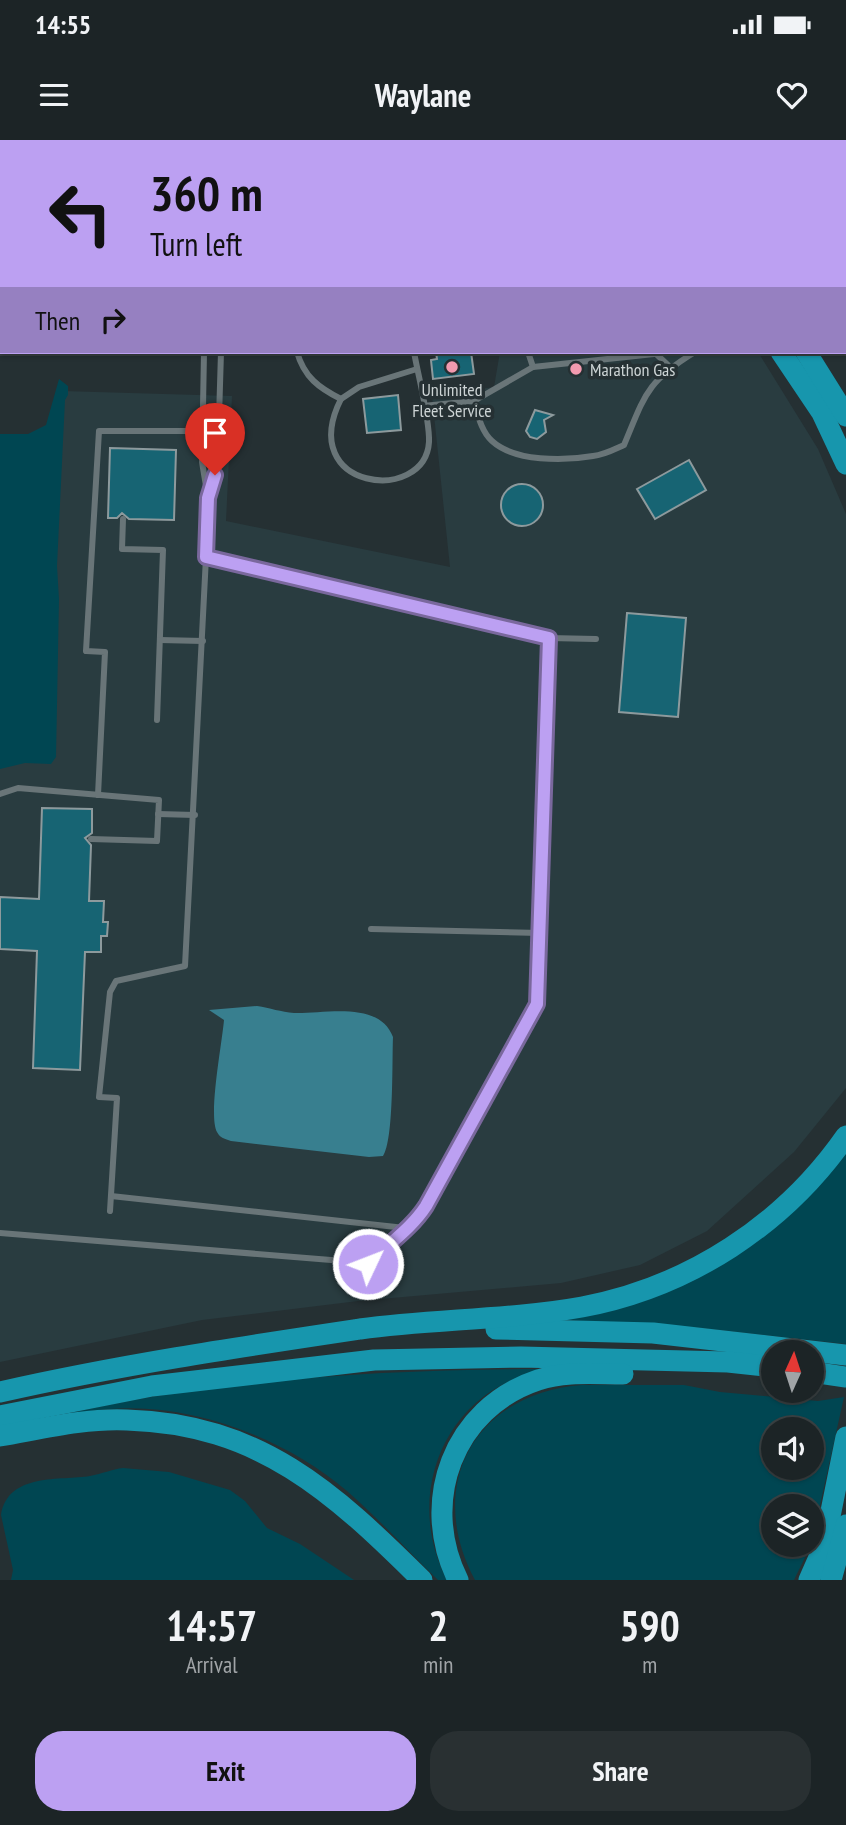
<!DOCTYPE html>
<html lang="en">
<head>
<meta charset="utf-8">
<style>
  body { margin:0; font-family:"PT Sans Narrow",sans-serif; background:#293032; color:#f1f3f6; height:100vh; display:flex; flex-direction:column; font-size:26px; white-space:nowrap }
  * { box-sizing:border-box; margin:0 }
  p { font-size:23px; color:#a0a4a7 }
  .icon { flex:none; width:38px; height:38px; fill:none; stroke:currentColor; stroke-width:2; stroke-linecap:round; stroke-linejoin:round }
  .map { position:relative; height:1440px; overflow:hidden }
  .drawer { display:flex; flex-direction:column; background:#1c2426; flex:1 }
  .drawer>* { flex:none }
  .top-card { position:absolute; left:0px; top:0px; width:847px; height:214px; box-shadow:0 2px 5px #0004,0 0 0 2px #3a4143; background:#bca0f2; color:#111; overflow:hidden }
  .needle { width:46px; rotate:3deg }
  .tools { position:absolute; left:761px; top:1200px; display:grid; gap:14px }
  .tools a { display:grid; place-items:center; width:63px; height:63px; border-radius:50%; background:#1c2426; box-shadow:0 2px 5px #0004,0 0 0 2px #3a4143; font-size:35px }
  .pin { position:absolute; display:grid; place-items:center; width:60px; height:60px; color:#fff; margin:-72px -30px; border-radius:50% 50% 50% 0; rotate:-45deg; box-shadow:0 0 7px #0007 }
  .pin .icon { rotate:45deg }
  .me { position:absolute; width:77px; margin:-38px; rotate:47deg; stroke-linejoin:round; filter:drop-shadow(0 0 5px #0008) }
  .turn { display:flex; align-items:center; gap:24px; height:147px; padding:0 35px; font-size:32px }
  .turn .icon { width:91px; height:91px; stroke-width:2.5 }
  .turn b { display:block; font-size:49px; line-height:60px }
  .then { display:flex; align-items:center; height:66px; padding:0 35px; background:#0003; gap:14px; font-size:26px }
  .eta { display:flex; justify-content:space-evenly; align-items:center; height:119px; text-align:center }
  .eta b { font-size:42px; font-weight:800; line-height:49px }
  .primary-button { display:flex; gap:14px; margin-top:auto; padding:14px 35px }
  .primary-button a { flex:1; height:80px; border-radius:28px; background:#bca0f2; color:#111; font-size:28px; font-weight:800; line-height:80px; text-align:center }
  .primary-button a+a { background:#293032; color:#f1f3f6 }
  .status { display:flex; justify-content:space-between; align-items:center; height:49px; padding:0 35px; background:#1c2426; direction:ltr }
  .status svg { height:19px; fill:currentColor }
  header { display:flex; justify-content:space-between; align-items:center; height:91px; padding:0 35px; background:#1c2426; font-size:32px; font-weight:800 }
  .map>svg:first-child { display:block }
  .built { fill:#293c40 }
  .green { fill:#004652; fill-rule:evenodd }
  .water { fill:#387f8f }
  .building { fill:#176473; stroke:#8d9a9d; stroke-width:2 }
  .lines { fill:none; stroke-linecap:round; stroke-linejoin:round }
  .lane { stroke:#697578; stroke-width:6 }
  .street { stroke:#697578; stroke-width:12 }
  .secondary { stroke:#507f88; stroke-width:16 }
  .highway { stroke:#1796ad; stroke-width:21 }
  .route-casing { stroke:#7a689d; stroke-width:18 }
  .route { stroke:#bca0f2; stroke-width:12 }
  .poi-dot { fill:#f29aaf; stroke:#253033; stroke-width:2.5 }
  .labels { text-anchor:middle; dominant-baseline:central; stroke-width:7; stroke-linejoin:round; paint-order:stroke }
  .poi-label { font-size:18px; fill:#cdd4d5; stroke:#253033; text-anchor:start }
</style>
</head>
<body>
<div class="status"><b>14:55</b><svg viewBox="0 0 49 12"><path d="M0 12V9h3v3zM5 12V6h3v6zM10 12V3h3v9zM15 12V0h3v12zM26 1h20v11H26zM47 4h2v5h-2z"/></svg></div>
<header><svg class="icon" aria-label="menu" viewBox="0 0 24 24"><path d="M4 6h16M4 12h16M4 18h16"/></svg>Waylane<svg class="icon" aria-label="heart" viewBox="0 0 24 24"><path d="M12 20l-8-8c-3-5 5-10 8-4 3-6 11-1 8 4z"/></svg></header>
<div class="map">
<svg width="846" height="1440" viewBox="0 0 846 1440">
  <rect width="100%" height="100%" fill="#253033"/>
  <polygon class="built" points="500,212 758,212 818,309 846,374 846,948 794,1012 707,1091 640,1125 561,1143 358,1161 202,1180 0,1222 0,622 62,251 232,256 226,381 450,427 432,256 494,247"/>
  <g class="green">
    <polygon points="59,239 68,246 68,255 65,260 57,426 59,459 56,617 51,624 25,623 0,629 0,294 28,294 46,285"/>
    <polygon points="846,1008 846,1204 701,1188 566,1180 566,1177 665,1149"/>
    <path d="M537 1229 538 1232C444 1252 403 1356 447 1440H438C408 1411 379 1379 347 1351 285 1298 192 1263 111 1269 91 1270 72 1274 53 1277 211 1239 375 1230 537 1229Z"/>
    <path d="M582 1245H684L720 1252 818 1261 844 1257 812 1401V1367H774V1405H811L794 1440H475C424 1345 475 1253 582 1245ZM774 1290H812V1328H774Z"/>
    <path d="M123 1328 169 1332 230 1350 245 1361 267 1388 300 1404 354 1440H11L13 1430 1 1375C8 1332 61 1341 90 1336 102 1334 112 1329 123 1328Z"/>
  </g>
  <path class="water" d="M257 866C270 868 281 872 294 873 324 874 379 860 393 897 392 919 394 1001 383 1016L369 1017 231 1001C225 999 220 998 217 992 208 975 222 904 224 880L209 870Z"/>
  <g class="building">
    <polygon points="436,212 471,212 474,234 433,239 431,220 437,219"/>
    <polygon points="398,255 401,290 367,293 363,259"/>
    <polygon points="535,270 553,275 544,280 546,292 537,299 530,297 526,291"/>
    <polygon points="110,308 176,310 174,380 129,379 122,373 117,378 108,378"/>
    <polygon points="689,320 706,350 655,379 637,349"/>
    <circle cx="522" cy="365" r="21"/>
    <polygon points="627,473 686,478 678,577 619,572"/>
    <polygon points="42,668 92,669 92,693 85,698 91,705 89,761 104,761 103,782 108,782 107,796 101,796 101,812 85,812 80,930 33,928 37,811 0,809 0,757 39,759"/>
  </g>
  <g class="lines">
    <g class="lane">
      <polyline points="694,0 696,2"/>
      <polyline points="373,2 374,0"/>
      <polyline points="520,2 521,0"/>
      <polyline points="738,2 740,0"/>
      <polyline points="801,2 801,0"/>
      <path d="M297 212C304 237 319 248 341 259 295 350 425 365 429 302 430 280 418 235 414 212"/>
      <polyline points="528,212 533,227 654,214"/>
      <polyline points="654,212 670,227"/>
      <polyline points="341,259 359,247 417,229"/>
      <path d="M474 261C478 275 481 291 492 301 515 322 564 321 593 316 604 315 615 309 624 305 645 255 646 242 695 212"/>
      <polyline points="423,266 474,261 533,227"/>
      <polyline points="209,356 218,311 221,212"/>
      <polyline points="123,379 122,409 163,410 157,580"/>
      <polyline points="206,417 549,498 596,499"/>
      <polyline points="160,500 203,501"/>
      <polyline points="0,654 18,648 159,660 157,701 91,699"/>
      <polyline points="98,655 105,512 86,511 99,291 203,291"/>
      <polyline points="158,674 195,675"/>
      <polyline points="371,789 540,793"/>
      <polyline points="111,1056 405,1088 414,1086 537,864 549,498"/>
      <polyline points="110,1071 117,958 99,957 110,852 116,841 185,826 206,417 208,358 202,322 204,212"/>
      <polyline points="0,1093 368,1123 405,1088"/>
    </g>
    <polyline class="street" points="78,2 78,0"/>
    <g class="secondary">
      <polyline points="0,36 2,36"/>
      <polyline points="845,91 846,91"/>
      <polyline points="845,110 846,110"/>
    </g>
    <g class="highway">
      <polyline points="616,0 617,2"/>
      <polyline points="645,0 646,2"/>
      <polyline points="781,212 822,273 846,324"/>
      <polyline points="806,212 846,276"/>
      <polyline points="496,1189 653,1193 846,1215"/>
      <polyline points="812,1232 846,1237"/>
      <path d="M0 1252C119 1225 240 1207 360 1189 434 1179 509 1180 582 1167 689 1147 784 1085 846 996"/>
      <polyline points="0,1276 152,1246 374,1220 521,1217 728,1222 774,1227"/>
      <path d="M0 1296C41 1289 85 1278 127 1280 260 1284 333 1352 422 1440"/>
      <path d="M458 1440C419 1362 453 1268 538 1240 565 1231 594 1234 623 1234"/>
      <polyline points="809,1440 824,1406 846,1297"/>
      <polyline points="831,1440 846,1385"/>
    </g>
  </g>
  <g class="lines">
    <g class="route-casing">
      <path id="route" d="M215 335 208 358 206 417 549 498 537 864 426 1066C411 1089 388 1104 368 1124"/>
    </g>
    <use href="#route" class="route"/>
  </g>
  <g class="poi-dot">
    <circle cx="452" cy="227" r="7"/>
    <circle cx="576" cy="229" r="7"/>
  </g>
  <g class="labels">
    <g class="poi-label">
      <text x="590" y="229">Marathon Gas</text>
      <text x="452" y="249" text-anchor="middle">Unlimited<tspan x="452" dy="21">Fleet Service</tspan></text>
    </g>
  </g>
</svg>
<div class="tools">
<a><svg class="needle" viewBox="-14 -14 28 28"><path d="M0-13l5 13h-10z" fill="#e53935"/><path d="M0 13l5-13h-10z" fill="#a0a4a7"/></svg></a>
<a><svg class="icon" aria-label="sound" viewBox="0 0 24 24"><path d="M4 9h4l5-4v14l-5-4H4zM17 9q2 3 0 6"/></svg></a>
<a><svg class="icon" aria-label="layers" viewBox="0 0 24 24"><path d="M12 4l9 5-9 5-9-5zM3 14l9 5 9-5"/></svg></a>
</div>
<div class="pin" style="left:215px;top:335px;background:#d93025"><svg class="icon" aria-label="arrive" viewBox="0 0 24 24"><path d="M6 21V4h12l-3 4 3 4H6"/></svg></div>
<svg class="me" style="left:368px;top:1124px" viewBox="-20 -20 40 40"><circle r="17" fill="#bca0f2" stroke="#fff" stroke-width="3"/><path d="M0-11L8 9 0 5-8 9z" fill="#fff"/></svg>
<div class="top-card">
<div class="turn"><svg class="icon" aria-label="left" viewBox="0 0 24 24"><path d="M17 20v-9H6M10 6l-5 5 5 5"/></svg><div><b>360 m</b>Turn left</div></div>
<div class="then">Then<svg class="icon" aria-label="right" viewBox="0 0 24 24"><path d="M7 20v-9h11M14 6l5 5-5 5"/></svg></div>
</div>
</div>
<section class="drawer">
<div class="eta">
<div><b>14:57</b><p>Arrival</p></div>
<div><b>2</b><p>min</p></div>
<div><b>590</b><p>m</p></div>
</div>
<div class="primary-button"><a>Exit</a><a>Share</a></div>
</section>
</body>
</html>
